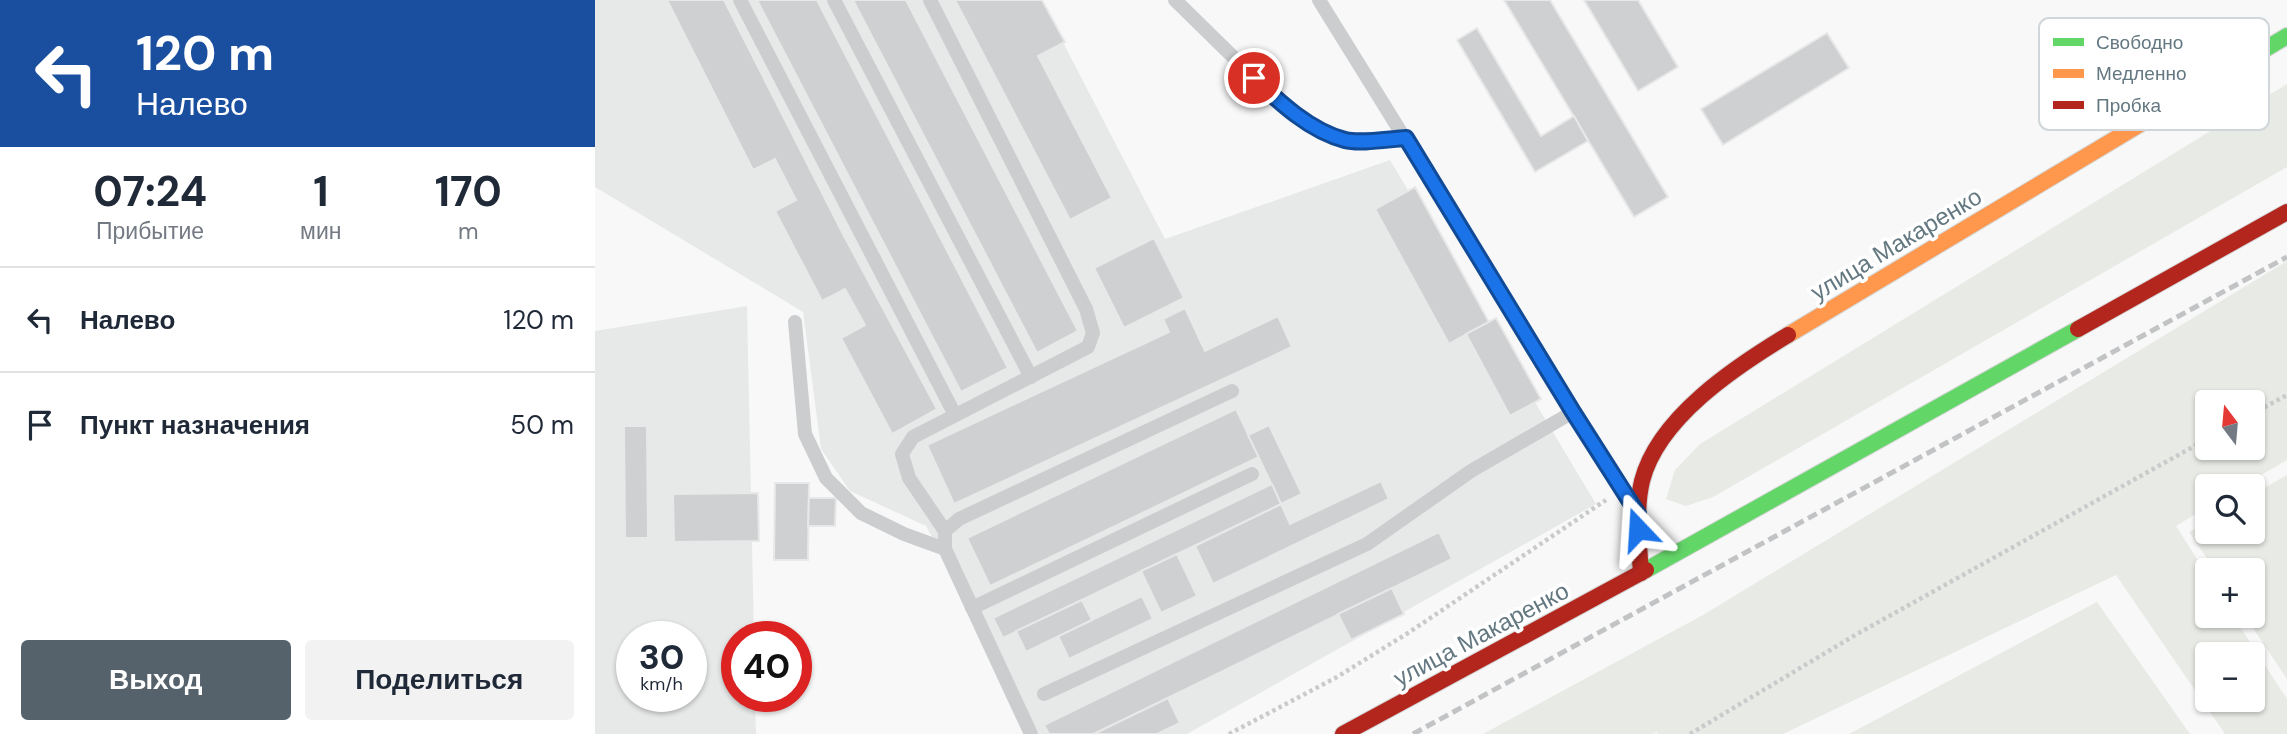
<!DOCTYPE html>
<html lang="ru">
<head>
<meta charset="utf-8">
<style>
  body { margin:0; font-family:"DM Sans",sans-serif; background:#f2f2f3; color:#1f2937; height:100vh; display:flex; flex-direction:column; font-size:26px; white-space:nowrap }
  * { box-sizing:border-box; margin:0 }
  p { font-size:23px; color:#747a83 }
  .icon { flex:none; width:38px; height:38px; fill:none; stroke:currentColor; stroke-width:2; stroke-linecap:round; stroke-linejoin:round }
  .map { position:relative; flex:1; overflow:hidden }
  .panel { display:flex; flex-direction:column; background:#fff; width:595px }
  .panel>* { flex:none }
  .hud { background:#1a4fa0; color:#fff; overflow:hidden }
  .needle { width:46px; rotate:344deg }
  .buttons { position:absolute; left:1600px; top:390px; display:grid; gap:14px }
  .buttons a { display:grid; place-items:center; width:70px; height:70px; border-radius:7px; background:#fff; box-shadow:0 2px 5px #0004; font-size:35px }
  .speed { position:absolute; left:21px; top:621px; display:flex; gap:14px; font-size:35px; font-weight:700; text-align:center }
  .speed>* { display:grid; place-content:center; width:91px; height:91px; border-radius:50%; background:#fff; box-shadow:0 2px 5px #0004; line-height:1 }
  .speed small { font-size:18px; font-weight:400 }
  .speed .limit { border:10px solid #d22; background:#fff; color:#111 }
  .pin { position:absolute; display:grid; place-items:center; width:60px; height:60px; color:#fff; margin:-30px; border:4px solid #fff; border-radius:50%; box-shadow:0 2px 7px #0007 }
  .me { position:absolute; width:77px; margin:-38px; rotate:340deg; stroke-linejoin:round; filter:drop-shadow(0 0 5px #0008) }
  .turn { display:flex; align-items:center; gap:24px; height:147px; padding:0 21px; font-size:32px }
  .turn .icon { width:91px; height:91px; stroke-width:2.5 }
  .turn b { display:block; font-size:49px; line-height:60px }
  .eta { display:flex; justify-content:space-evenly; align-items:center; height:119px; text-align:center }
  .eta b { font-size:42px; font-weight:700; line-height:49px }
  .primary-button { display:flex; gap:14px; margin-top:auto; padding:14px 21px }
  .primary-button a { flex:1; height:80px; border-radius:7px; background:#55616b; color:#fff; font-size:28px; font-weight:700; line-height:80px; text-align:center }
  .primary-button a+a { background:#f2f2f3; color:#1f2937 }
  ul { padding:0; list-style:none }
  li { display:flex; align-items:center; gap:21px; height:105px; padding:0 21px; border-top:2px solid #e0e1e3 }
  li div { flex:1 }
  li b { display:block; font-size:26px }
  li em { font-style:normal }
  main { display:flex; flex:1; min-height:0 }
  .map>svg:first-child { display:block }
  .built { fill:#e7e9e8; fill-rule:evenodd }
  .green { fill:#e8eae5; fill-rule:evenodd }
  .building { fill:#ced0d1; stroke:#e8e8e8; stroke-width:2 }
  .lines { fill:none; stroke-linecap:round; stroke-linejoin:round }
  .fast-casing { stroke:#d4d5d5; stroke-width:18 }
  .slow-casing { stroke:#d4d5d5; stroke-width:18 }
  .jam-casing { stroke:#d4d5d5; stroke-width:18 }
  .path { stroke:#c9cacb; stroke-width:4.5; stroke-dasharray:3.5 3.5; stroke-linecap:butt }
  .lane { stroke:#cbcdce; stroke-width:14 }
  .fast { stroke:#63d668; stroke-width:16 }
  .slow { stroke:#ff974d; stroke-width:16 }
  .jam { stroke:#b3261e; stroke-width:16 }
  .rail { stroke:#c1c3c4; stroke-width:5; stroke-dasharray:10 5; stroke-linecap:butt }
  .route-casing { stroke:#114b97; stroke-width:18 }
  .route { stroke:#1a73e8; stroke-width:12 }
  .labels { text-anchor:middle; dominant-baseline:central; stroke-width:7; stroke-linejoin:round; paint-order:stroke }
  .street-label { font-size:24px; fill:#647881; stroke:#fff }
  .key { fill:#fff; stroke:#d0d6d9; stroke-width:2 }
  .key-label { font-size:19px; fill:#647881 }
</style>
</head>
<body>
<main>
<section class="panel">
<div class="hud">
<div class="turn"><svg class="icon" aria-label="left" viewBox="0 0 24 24"><path d="M17 20v-9H6M10 6l-5 5 5 5"/></svg><div><b>120 m</b>Налево</div></div>
</div>
<div class="eta">
<div><b>07:24</b><p>Прибытие</p></div>
<div><b>1</b><p>мин</p></div>
<div><b>170</b><p>m</p></div>
</div>
<ul>
<li><svg class="icon" aria-label="left" viewBox="0 0 24 24"><path d="M17 20v-9H6M10 6l-5 5 5 5"/></svg><div><b>Налево</b></div><em>120 m</em></li>
<li><svg class="icon" aria-label="arrive" viewBox="0 0 24 24"><path d="M6 21V4h12l-3 4 3 4H6"/></svg><div><b>Пункт назначения</b></div><em>50 m</em></li>
</ul>
<div class="primary-button"><a>Выход</a><a>Поделиться</a></div>
</section>
<div class="map">
<svg width="1692" height="734" viewBox="0 0 1692 734">
  <rect width="100%" height="100%" fill="#f8f8f8"/>
  <g class="built">
    <polygon points="0,0 446,0 570,239 795,160 1001,504 592,734 444,734 331,526 255,491 226,449 208,312 0,187"/>
    <path d="M152 306 159 637H142V696L160 697 161 734H0V331ZM37 637H96V696H37Z"/>
  </g>
  <g class="green">
    <polygon points="1692,84 1692,167 1118,497 1091,506 1071,499 1080,470 1105,444"/>
    <path d="M1692 261V460L1647 486H1612V507L1581 526 1612 575V616H1638L1692 699V734H1630L1521 575 1188 734H1062V732L1058 734H888L1108 615ZM1612 402H1657V448H1612ZM1612 654H1657V700H1612Z"/>
    <polygon points="1692,475 1692,679 1650,616 1657,616 1657,570 1620,570 1594,532 1612,522 1612,532 1657,532 1657,495"/>
    <polygon points="1502,602 1595,734 1254,734"/>
  </g>
  <g class="building">
    <polygon points="72,0 129,0 248,234 342,409 297,434 246,338 270,325 250,289 227,301 180,211 201,200 180,159 158,170"/>
    <polygon points="162,0 222,0 413,368 366,392"/>
    <polygon points="258,0 311,0 483,331 442,353"/>
    <polygon points="360,0 447,0 470,42 443,56 517,198 475,220"/>
    <polygon points="909,0 955,0 1073,197 1039,217"/>
    <polygon points="989,0 1043,0 1083,67 1043,91"/>
    <polygon points="882,28 946,136 979,116 993,141 940,172 862,40"/>
    <polygon points="1232,33 1254,68 1128,145 1106,109"/>
    <polygon points="820,187 894,322 854,344 780,209"/>
    <polygon points="559,238 589,298 529,328 499,268"/>
    <polygon points="590,308 610,351 683,316 697,347 359,504 332,445 574,332 568,319"/>
    <polygon points="901,318 946,399 915,416 871,334"/>
    <polygon points="641,409 664,457 395,586 372,538"/>
    <polygon points="674,425 707,494 686,504 653,435"/>
    <polygon points="29,426 52,426 53,538 30,538"/>
    <polygon points="786,481 794,499 618,584 600,546 686,504 695,524"/>
    <polygon points="180,483 214,483 213,560 179,560"/>
    <polygon points="677,484 686,504 408,638 398,618"/>
    <polygon points="163,493 164,541 79,542 78,494"/>
    <polygon points="214,498 241,498 240,526 213,526"/>
    <polygon points="844,532 857,559 499,734 454,734 449,725"/>
    <polygon points="582,554 602,596 566,613 546,571"/>
    <polygon points="797,588 809,614 756,640 743,614"/>
    <polygon points="547,596 558,619 474,659 463,636"/>
    <polygon points="487,600 497,620 431,652 421,631"/>
    <polygon points="573,698 585,723 562,734 499,734"/>
  </g>
  <g class="lines">
    <g class="fast-casing">
      <g id="fast">
        <polyline points="1612,84 1692,36"/>
        <polyline points="1051,570 1483,329"/>
      </g>
    </g>
    <g class="slow-casing">
      <polyline id="slow" points="1193,335 1612,84"/>
    </g>
    <g class="jam-casing">
      <g id="jam">
        <polyline points="1483,329 1692,212"/>
        <path d="M1046 573C1044 543 1040 511 1047 481 1063 418 1140 367 1193 335"/>
        <polyline points="748,734 1051,570"/>
      </g>
    </g>
    <g class="path">
      <polyline points="1657,414 1692,395"/>
      <polyline points="634,734 742,677 813,633 1011,500"/>
      <polyline points="1095,734 1262,634 1612,439"/>
    </g>
    <g class="lane">
      <polyline points="145,0 360,415"/>
      <polyline points="239,0 436,377"/>
      <polyline points="335,0 491,309 498,333 493,347 318,437 307,454 314,478 350,531"/>
      <polyline points="580,0 679,97 718,126 751,141 811,138"/>
      <polyline points="724,0 1037,505"/>
      <polyline points="200,322 210,434 231,478 266,513 309,534 350,549"/>
      <polyline points="377,608 657,474"/>
      <polyline points="449,694 772,544 876,471 978,412"/>
      <polyline points="436,734 350,549 350,531 364,519 637,391"/>
    </g>
    <use href="#fast" class="fast"/>
    <use href="#slow" class="slow"/>
    <use href="#jam" class="jam"/>
    <polyline class="rail" points="818,734 1692,257"/>
  </g>
  <g class="lines">
    <g class="route-casing">
      <path id="route" d="M659 78C684 102 715 131 750 140 765 144 794 139 811 138L978 412 1043 514V529"/>
    </g>
    <use href="#route" class="route"/>
  </g>
  <g class="labels">
    <g class="street-label">
      <text transform="translate(1301 244) rotate(-31)">улица Макаренко</text>
      <text transform="translate(886 634) rotate(-28)">улица Макаренко</text>
    </g>
  </g>
  <rect x="1444" y="18" width="230" height="112" rx="10" class="key"/>
  <rect x="1458" y="38" width="31" height="8" fill="#63d668"/>
  <rect x="1458" y="69" width="31" height="9" fill="#ff974d"/>
  <rect x="1458" y="101" width="31" height="8" fill="#b3261e"/>
  <g class="key-label">
    <text x="1501" y="49">Свободно</text>
    <text x="1501" y="80">Медленно</text>
    <text x="1501" y="112">Пробка</text>
  </g>
</svg>
<div class="buttons">
<a><svg class="needle" viewBox="-14 -14 28 28"><path d="M0-13l5 13h-10z" fill="#e53935"/><path d="M0 13l5-13h-10z" fill="#747a83"/></svg></a>
<a><svg class="icon" aria-label="search" viewBox="0 0 24 24"><circle cx="10" cy="10" r="6"/><path d="M15 15l6 6"/></svg></a>
<a>+</a>
<a>−</a>
</div>
<div class="speed"><div>30<small>km/h</small></div><div class="limit">40</div></div>
<div class="pin" style="left:659px;top:78px;background:#d93025"><svg class="icon" aria-label="arrive" viewBox="0 0 24 24"><path d="M6 21V4h12l-3 4 3 4H6"/></svg></div>
<svg class="me" style="left:1043px;top:529px" viewBox="-20 -20 40 40"><path d="M0-17L14 15 0 8-14 15z" fill="#1a73e8" stroke="#fff" stroke-width="4"/></svg>
</div>
</main>
</body>
</html>
